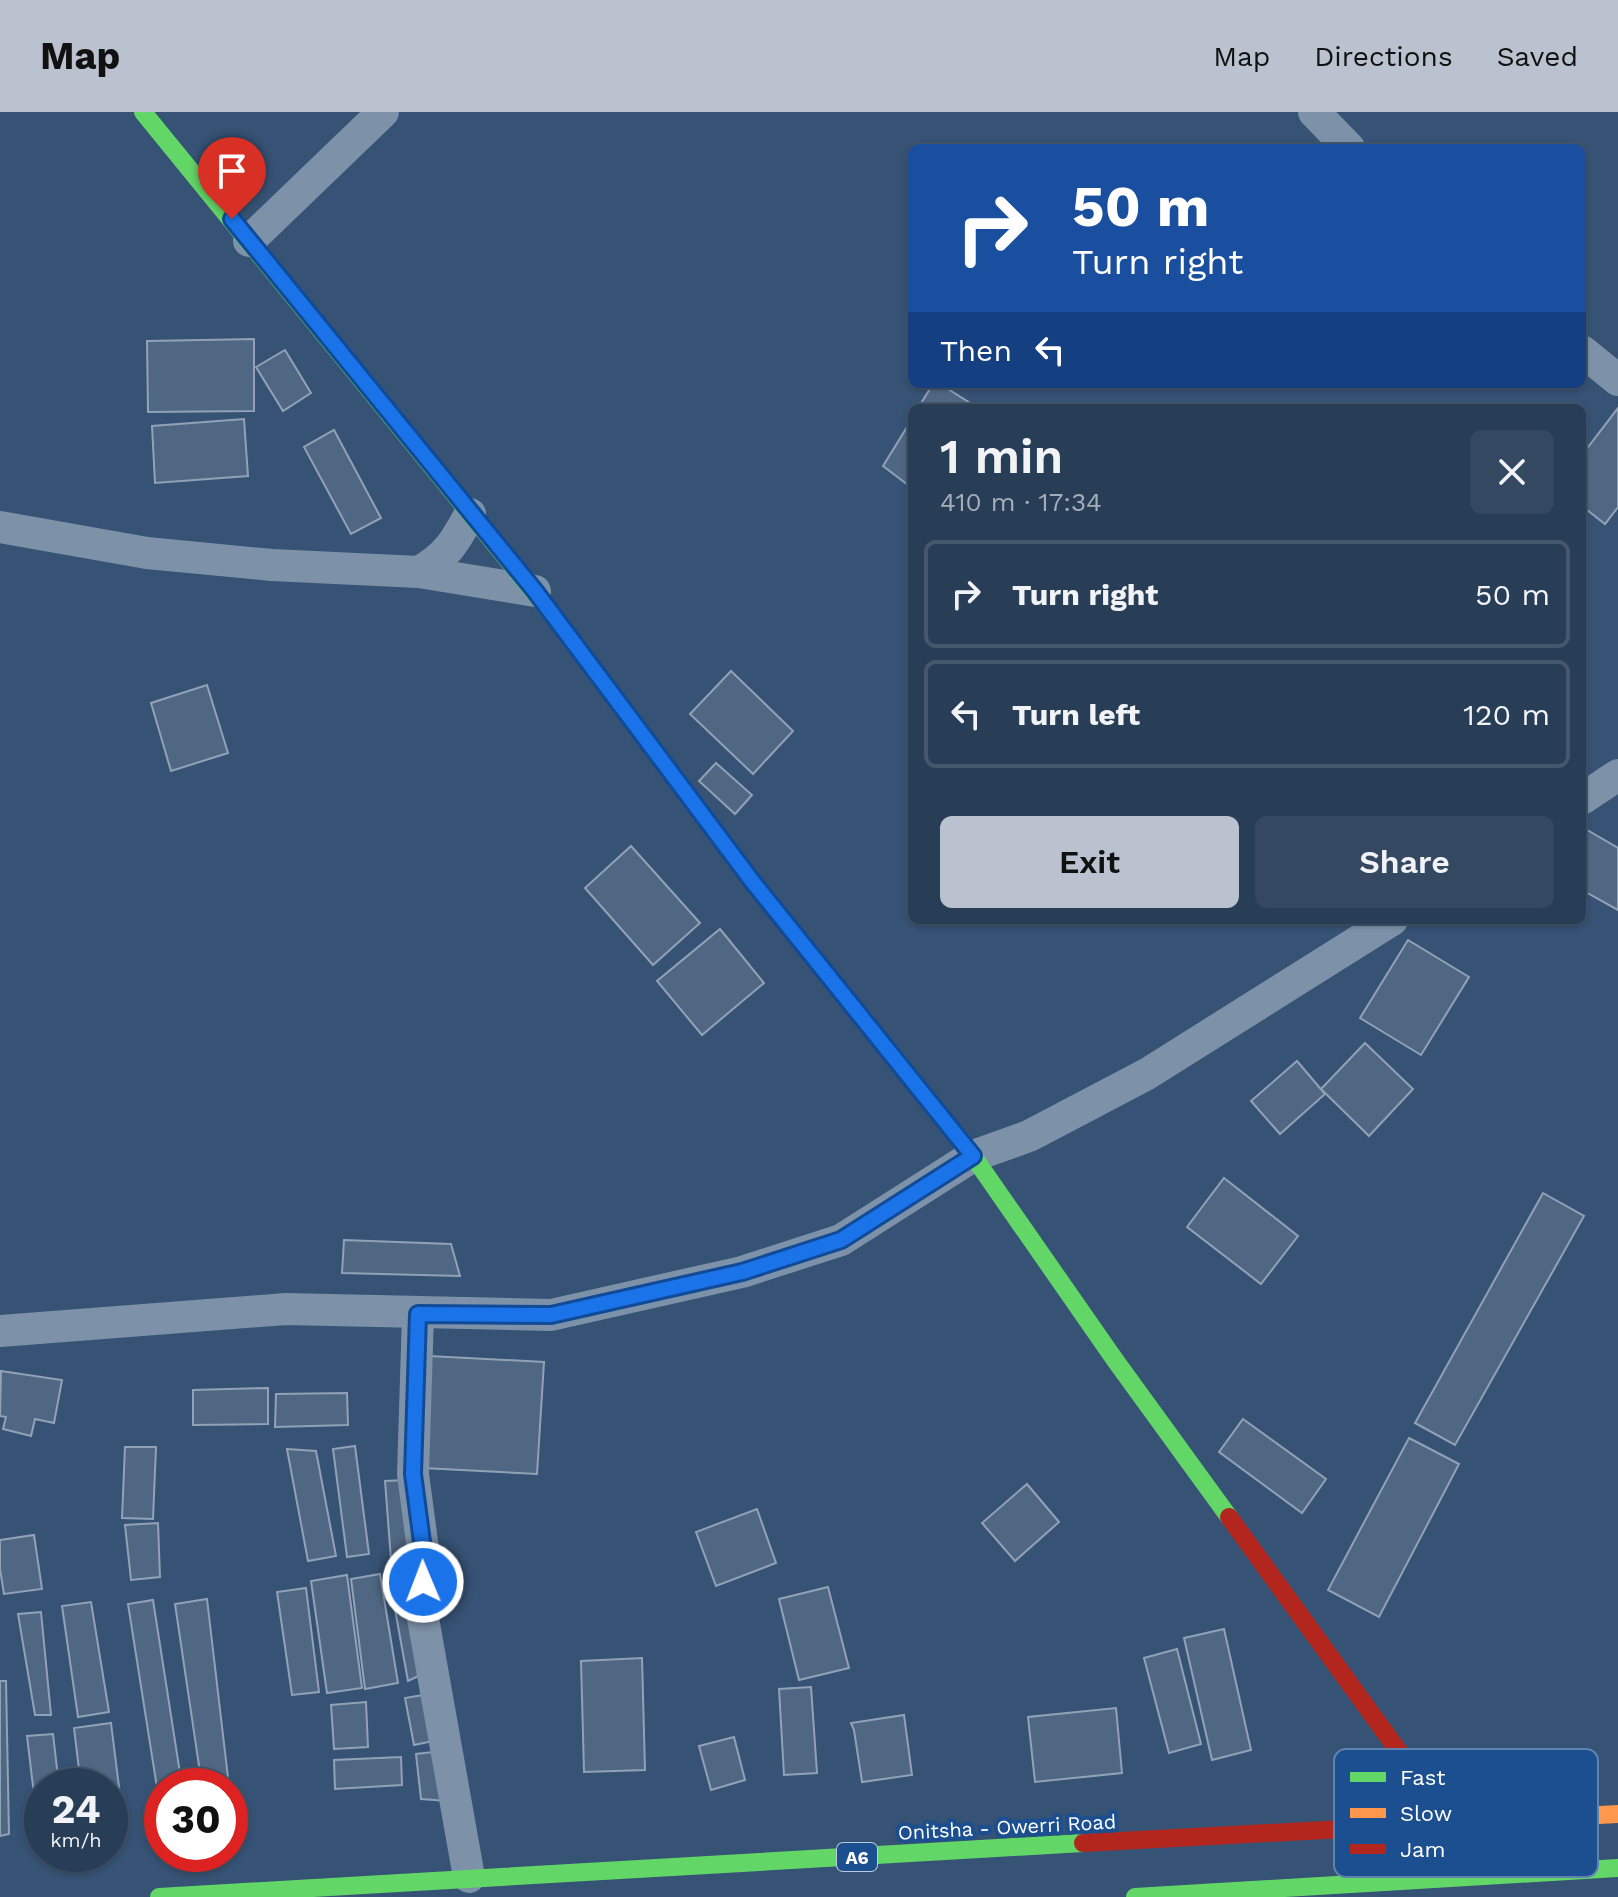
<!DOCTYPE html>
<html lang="en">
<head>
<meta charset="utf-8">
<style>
  body { margin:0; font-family:"Work Sans",sans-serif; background:#344961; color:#f1f3f6; height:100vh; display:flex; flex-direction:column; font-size:30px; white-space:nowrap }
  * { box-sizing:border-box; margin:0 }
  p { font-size:26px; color:#a5aeba }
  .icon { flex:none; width:44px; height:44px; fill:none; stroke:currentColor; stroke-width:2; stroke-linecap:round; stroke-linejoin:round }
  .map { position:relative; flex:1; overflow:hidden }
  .sheet { position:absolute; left:908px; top:292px; width:678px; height:520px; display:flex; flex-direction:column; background:#283e57; border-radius:12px; box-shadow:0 2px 6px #0004,0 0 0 2px #44576d }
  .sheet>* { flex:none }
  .banner { position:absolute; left:908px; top:32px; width:678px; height:244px; border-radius:12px; box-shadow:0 2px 6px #0004,0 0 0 2px #44576d; background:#1a4fa0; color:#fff; overflow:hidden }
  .speed { position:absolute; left:24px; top:1656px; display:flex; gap:16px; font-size:40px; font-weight:700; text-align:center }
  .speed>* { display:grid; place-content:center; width:104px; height:104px; border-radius:50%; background:#283e57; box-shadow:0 2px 6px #0004,0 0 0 2px #44576d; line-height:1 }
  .speed small { font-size:20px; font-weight:400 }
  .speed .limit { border:12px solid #d22; background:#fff; color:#111 }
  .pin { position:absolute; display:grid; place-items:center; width:68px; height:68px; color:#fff; margin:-82px -34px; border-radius:50% 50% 50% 0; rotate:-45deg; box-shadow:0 0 8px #0007 }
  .pin .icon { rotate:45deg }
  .me { position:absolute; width:88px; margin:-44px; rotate:359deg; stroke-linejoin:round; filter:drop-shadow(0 0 6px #0008) }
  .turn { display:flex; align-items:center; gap:28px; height:168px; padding:0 32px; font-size:36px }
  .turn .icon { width:104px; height:104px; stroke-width:2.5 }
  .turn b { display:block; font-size:56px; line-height:68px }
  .then { display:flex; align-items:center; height:76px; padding:0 32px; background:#0003; gap:16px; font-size:30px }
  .round { display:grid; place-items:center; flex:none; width:84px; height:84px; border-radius:12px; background:#344961 }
  .head { display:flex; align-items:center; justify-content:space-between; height:136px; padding:0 32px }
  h1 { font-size:48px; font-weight:600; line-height:60px }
  .primary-button { display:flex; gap:16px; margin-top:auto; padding:16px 32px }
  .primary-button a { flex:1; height:92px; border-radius:12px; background:#b9c2ce; color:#111; font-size:32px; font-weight:600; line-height:92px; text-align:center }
  .primary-button a+a { background:#344961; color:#f1f3f6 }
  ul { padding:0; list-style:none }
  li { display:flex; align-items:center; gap:24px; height:108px; margin:0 16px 12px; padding:0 16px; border:4px solid #44576d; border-radius:12px }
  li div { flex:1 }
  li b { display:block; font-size:30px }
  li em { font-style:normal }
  header { display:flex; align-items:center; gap:48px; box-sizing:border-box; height:112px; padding:0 40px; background:#b9c2ce; color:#111 }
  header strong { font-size:38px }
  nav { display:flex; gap:44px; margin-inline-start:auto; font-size:28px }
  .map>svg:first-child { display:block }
  .building { fill:#506783; stroke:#92a2b6; stroke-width:2 }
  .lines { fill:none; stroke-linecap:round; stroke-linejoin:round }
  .street { stroke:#7d92a8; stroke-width:32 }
  .fast { stroke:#63d668; stroke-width:18 }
  .slow { stroke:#ff974d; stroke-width:18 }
  .jam { stroke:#b3261e; stroke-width:18 }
  .route-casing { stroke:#114b97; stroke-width:20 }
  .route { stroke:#1a73e8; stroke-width:14 }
  .labels { text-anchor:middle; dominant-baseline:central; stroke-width:8; stroke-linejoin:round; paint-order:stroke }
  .shield { fill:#1b4f8f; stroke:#bbcadd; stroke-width:2 }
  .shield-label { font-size:18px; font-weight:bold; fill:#fff }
  .street-label { font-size:20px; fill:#fff; stroke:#1b4f8f }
  .key { fill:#1b4f8f; stroke:#5f84b1; stroke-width:2 }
  .key-label { font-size:22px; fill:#fff }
</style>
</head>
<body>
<header>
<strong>Map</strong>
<nav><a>Map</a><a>Directions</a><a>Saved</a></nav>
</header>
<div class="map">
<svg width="1618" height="1785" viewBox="0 0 1618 1785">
  <rect width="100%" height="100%" fill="#365274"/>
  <g class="building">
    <polygon points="254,227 254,299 148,300 147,229"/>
    <polygon points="285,238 311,281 283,299 256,255"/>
    <polygon points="933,272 940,272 978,296 918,296"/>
    <polygon points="1618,296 1618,395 1605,412 1582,394 1582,343"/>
    <polygon points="244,307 248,364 155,371 152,314"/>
    <polygon points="912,307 912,376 883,354"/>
    <polygon points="334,318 381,406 351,422 304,335"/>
    <polygon points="731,559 793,619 753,662 690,602"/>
    <polygon points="207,573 228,641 171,659 151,591"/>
    <polygon points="716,651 752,683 735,702 699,669"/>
    <polygon points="1582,715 1618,736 1618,798 1582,778"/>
    <polygon points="631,734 700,811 653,853 585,776"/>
    <polygon points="720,817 764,871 702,923 657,869"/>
    <polygon points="1408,828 1469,865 1421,943 1360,906"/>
    <polygon points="1365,931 1413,977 1369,1024 1321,977"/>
    <polygon points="1297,949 1325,982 1280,1022 1251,989"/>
    <polygon points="1224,1066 1298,1124 1261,1172 1187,1115"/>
    <polygon points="1543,1081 1584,1104 1455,1333 1415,1311"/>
    <polygon points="344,1128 451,1132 460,1164 342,1161"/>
    <polygon points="429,1244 544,1250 537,1362 423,1356"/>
    <polygon points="1,1259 62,1268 54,1311 35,1307 31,1324 3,1317 6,1305 0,1304"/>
    <polygon points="268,1276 268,1312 193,1313 193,1278"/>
    <polygon points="347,1281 348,1313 275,1315 276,1282"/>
    <polygon points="1243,1307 1326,1367 1302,1401 1219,1340"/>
    <polygon points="1409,1326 1459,1352 1379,1505 1328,1478"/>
    <polygon points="355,1334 369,1442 347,1445 333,1337"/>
    <polygon points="125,1335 156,1335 153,1407 122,1406"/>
    <polygon points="287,1337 316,1339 336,1444 308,1449"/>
    <polygon points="405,1368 413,1453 392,1461 385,1369"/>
    <polygon points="1027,1372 1059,1410 1015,1449 982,1411"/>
    <polygon points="757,1397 776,1451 716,1474 696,1420"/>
    <polygon points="158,1411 160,1465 131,1468 125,1413"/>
    <polygon points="34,1423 42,1477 4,1482 0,1457 0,1428"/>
    <polygon points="380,1462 398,1571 365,1577 351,1467"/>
    <polygon points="347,1463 362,1576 327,1581 311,1469"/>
    <polygon points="828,1475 849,1556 799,1568 779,1487"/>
    <polygon points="306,1476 319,1580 292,1583 277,1480"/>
    <polygon points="207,1487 229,1674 202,1674 175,1492"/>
    <polygon points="153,1488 182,1674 162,1674 161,1701 128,1492"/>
    <polygon points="413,1489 425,1561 408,1569 394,1492"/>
    <polygon points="91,1490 109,1600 78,1605 62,1494"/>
    <polygon points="41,1500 51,1603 35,1603 18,1502"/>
    <polygon points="1224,1517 1251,1638 1212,1648 1184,1526"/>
    <polygon points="1177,1537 1201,1632 1169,1641 1144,1546"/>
    <polygon points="642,1546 645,1658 584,1660 581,1549"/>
    <polygon points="0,1569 6,1569 9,1722 0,1724"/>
    <polygon points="811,1575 817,1661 784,1663 779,1577"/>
    <polygon points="429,1582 438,1628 414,1633 405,1586"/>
    <polygon points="366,1590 368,1635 334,1637 331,1593"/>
    <polygon points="1116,1596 1122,1661 1035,1670 1028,1605"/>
    <polygon points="904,1603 912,1663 862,1670 854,1618 851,1611"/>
    <polygon points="111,1611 123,1707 110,1709 110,1674 81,1674 74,1616"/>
    <polygon points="53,1622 59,1674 42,1674 42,1708 37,1708 27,1624"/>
    <polygon points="734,1625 745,1668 711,1678 699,1634"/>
    <polygon points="442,1639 447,1689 421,1687 416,1642"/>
    <polygon points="401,1645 402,1673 335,1677 334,1648"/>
  </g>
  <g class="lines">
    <g class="street">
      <polyline points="1314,0 1349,36"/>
      <polyline points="249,129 383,0"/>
      <polyline points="1582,239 1618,268"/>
      <polyline points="0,415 147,441 272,453 419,460 535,479"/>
      <path d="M419 460C447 444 455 430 470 402"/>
      <polyline points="1582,687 1618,663"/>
      <polyline points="418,1202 413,1362 424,1445 421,1495 469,1765"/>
      <polyline points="0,1219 286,1197 551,1203 742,1160 841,1128 973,1044 1029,1024 1147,962 1392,808"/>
    </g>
    <g class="fast">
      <polyline points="143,0 551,501"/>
      <polyline points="755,773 973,1044 1115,1248 1229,1405"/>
      <polyline points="159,1785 1083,1731"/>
      <polyline points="1135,1785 1618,1756"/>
    </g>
    <g class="slow">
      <polyline points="551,501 755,773"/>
      <polyline points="1455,1711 1618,1702"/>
    </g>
    <g class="jam">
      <polyline points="1229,1405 1452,1713"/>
      <polyline points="1083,1731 1455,1711"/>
    </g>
  </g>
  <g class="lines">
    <g class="route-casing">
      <polyline id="route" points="232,107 535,479 752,769 973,1044 841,1128 742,1160 551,1203 418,1202 413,1362 424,1445 423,1470"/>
    </g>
    <use href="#route" class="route"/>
  </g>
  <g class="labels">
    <rect class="shield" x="837" y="1731" width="40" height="28" rx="6"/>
    <g class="shield-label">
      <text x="857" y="1745">A6</text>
    </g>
    <g class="street-label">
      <text transform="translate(1007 1715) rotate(-3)">Onitsha - Owerri Road</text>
    </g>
  </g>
  <rect x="1334" y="1637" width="264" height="128" rx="12" class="key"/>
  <rect x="1350" y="1660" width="36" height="10" fill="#63d668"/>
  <rect x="1350" y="1696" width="36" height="10" fill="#ff974d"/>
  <rect x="1350" y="1732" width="36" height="10" fill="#b3261e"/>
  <g class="key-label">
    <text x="1400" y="1673">Fast</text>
    <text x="1400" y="1709">Slow</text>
    <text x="1400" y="1745">Jam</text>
  </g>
</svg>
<div class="speed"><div>24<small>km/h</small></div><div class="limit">30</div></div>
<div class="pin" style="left:232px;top:107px;background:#d93025"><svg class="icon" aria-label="arrive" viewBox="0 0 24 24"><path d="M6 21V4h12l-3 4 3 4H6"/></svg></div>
<svg class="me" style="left:423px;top:1470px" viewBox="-20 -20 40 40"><circle r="17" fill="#1a73e8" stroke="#fff" stroke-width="3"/><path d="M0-11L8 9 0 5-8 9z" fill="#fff"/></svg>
<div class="banner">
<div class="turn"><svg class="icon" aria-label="right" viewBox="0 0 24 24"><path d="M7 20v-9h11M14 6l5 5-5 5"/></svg><div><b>50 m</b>Turn right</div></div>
<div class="then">Then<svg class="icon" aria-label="left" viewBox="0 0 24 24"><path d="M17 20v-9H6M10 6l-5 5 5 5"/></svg></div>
</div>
<section class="sheet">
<div class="head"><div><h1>1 min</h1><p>410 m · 17:34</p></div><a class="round"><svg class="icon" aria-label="close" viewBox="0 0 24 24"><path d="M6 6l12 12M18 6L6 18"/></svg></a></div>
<ul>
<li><svg class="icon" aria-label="right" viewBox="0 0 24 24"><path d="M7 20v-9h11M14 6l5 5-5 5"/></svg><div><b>Turn right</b></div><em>50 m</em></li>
<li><svg class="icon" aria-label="left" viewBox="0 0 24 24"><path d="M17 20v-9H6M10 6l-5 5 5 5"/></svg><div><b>Turn left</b></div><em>120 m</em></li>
</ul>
<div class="primary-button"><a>Exit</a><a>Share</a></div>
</section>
</div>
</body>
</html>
